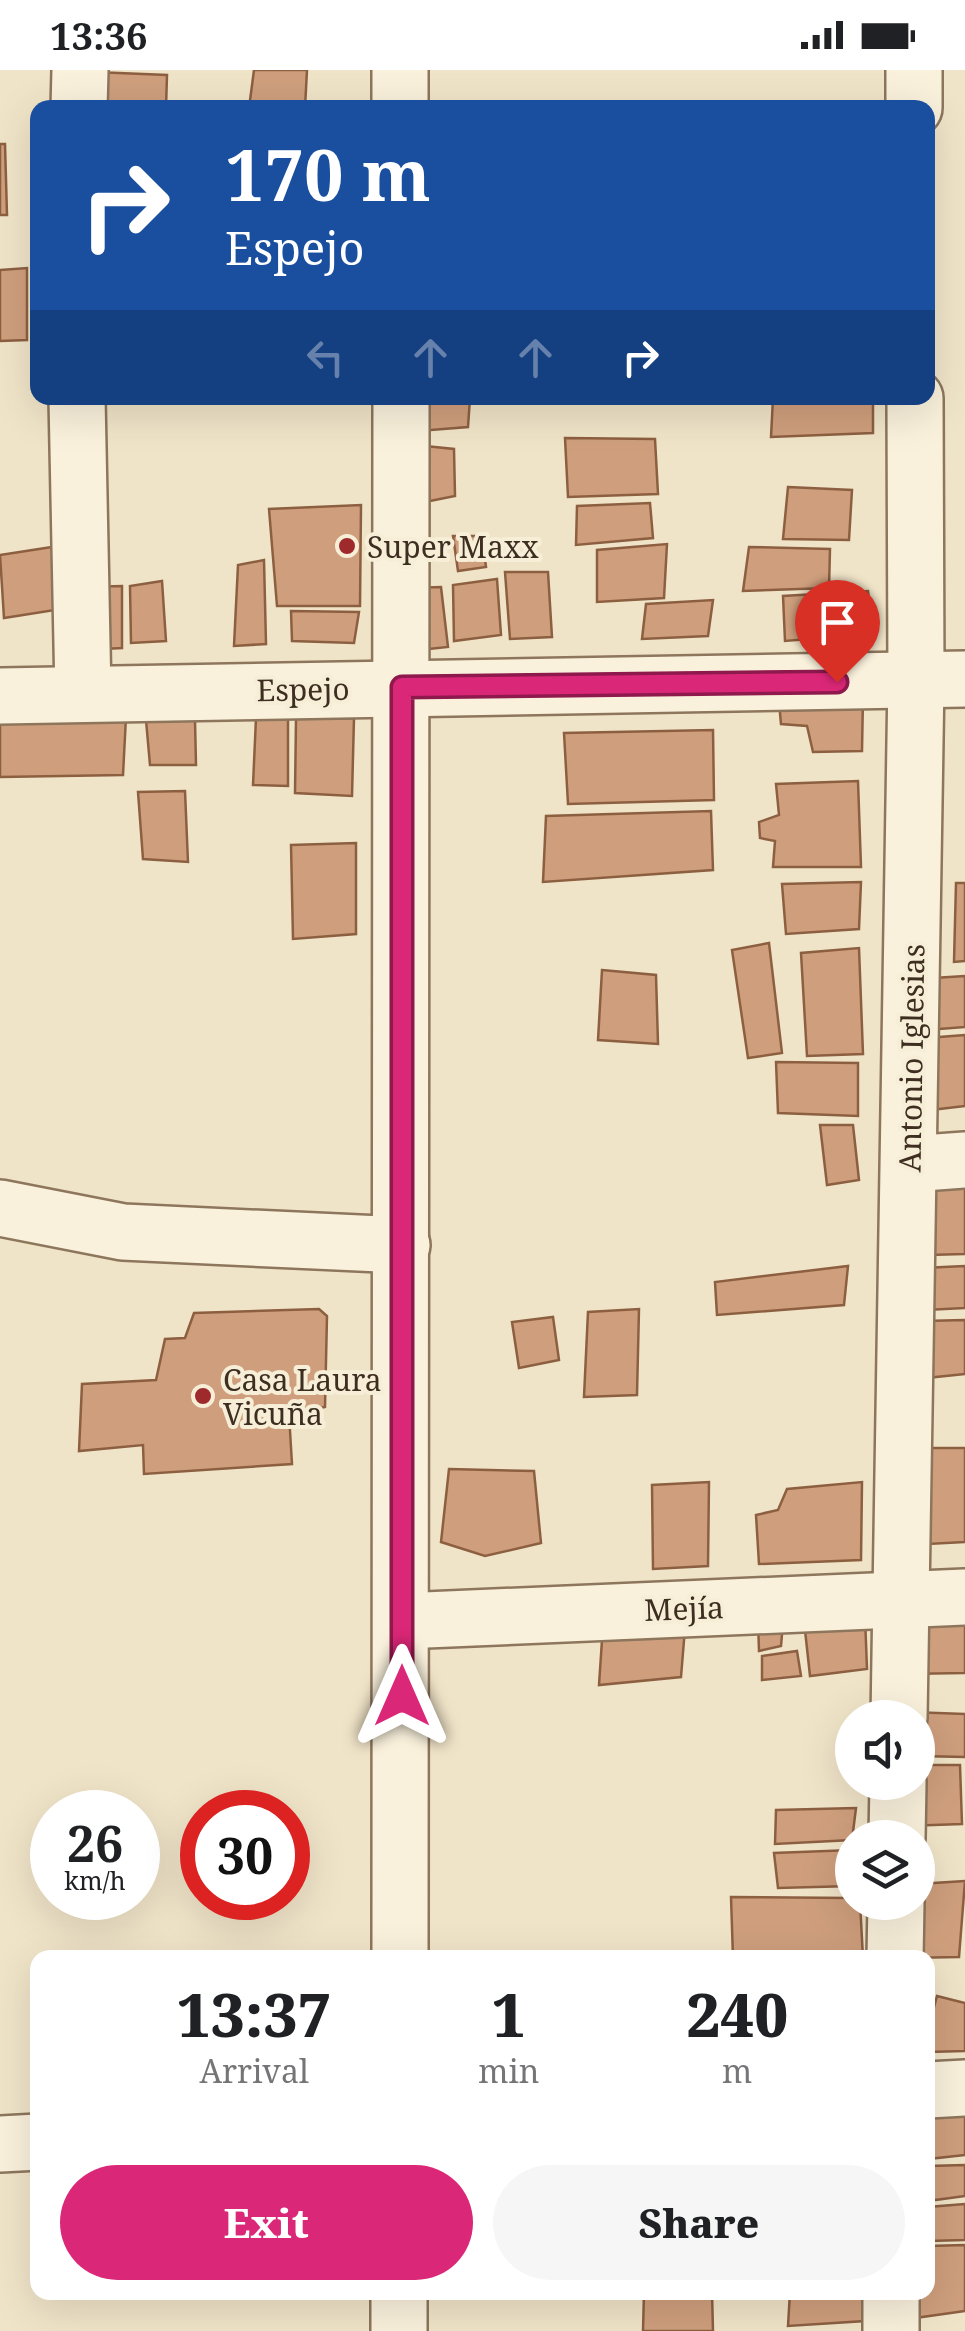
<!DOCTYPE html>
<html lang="en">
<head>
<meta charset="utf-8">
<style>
  body { margin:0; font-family:"Noto Serif",serif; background:#f6f6f6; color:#202124; height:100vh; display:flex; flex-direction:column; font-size:38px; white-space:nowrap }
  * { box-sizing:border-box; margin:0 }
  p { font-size:32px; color:#757577 }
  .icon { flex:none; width:55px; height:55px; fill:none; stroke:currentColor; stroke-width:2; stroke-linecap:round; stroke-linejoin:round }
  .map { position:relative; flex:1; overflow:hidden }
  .sheet { position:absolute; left:30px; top:1880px; width:905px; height:350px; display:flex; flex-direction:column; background:#fff; border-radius:20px; box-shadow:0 10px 40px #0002 }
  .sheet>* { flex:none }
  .hud { position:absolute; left:30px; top:30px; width:905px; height:305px; border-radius:20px; box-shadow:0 10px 40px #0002; background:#1a4fa0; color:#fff; overflow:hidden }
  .controls { position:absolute; left:835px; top:1630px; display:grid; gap:20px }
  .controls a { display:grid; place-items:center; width:100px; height:100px; border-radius:50%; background:#fff; box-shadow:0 10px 40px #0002; font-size:50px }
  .speed { position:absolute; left:30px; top:1720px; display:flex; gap:20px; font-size:50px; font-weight:700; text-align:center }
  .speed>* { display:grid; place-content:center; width:130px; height:130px; border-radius:50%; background:#fff; box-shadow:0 10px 40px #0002; line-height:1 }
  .speed small { font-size:25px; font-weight:400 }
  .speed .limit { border:15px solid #d22; background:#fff; color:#111 }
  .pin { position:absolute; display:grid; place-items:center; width:85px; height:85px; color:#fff; margin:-102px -42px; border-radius:50% 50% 50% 0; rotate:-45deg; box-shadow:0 0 10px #0007 }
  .pin .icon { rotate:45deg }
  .me { position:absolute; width:110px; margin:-55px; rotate:0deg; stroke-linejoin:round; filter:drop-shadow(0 0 8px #0008) }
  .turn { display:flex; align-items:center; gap:35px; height:210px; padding:0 30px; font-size:45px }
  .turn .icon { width:130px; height:130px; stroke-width:2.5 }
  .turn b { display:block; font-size:70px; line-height:85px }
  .lanes { display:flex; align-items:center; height:95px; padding:0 30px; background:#0003; justify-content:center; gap:50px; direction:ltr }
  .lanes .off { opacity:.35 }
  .eta { display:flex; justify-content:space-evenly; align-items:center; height:170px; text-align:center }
  .eta b { font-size:60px; font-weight:800; line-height:70px }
  .cta { display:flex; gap:20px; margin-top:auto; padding:20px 30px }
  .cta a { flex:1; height:115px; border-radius:60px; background:#db2777; color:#fff; font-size:40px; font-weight:800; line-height:115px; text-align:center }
  .cta a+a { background:#f6f6f6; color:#202124 }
  .status { display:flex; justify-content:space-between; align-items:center; height:70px; padding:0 50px; background:#fff; direction:ltr }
  .status svg { height:28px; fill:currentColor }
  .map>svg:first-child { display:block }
  .building { fill:#cf9f7d; stroke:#8d5f41; stroke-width:2.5 }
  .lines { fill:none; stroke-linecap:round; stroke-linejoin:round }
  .minor-casing { stroke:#8d765c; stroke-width:60 }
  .minor { stroke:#faf1dc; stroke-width:55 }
  .route-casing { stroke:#8e194d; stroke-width:25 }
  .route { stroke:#db2777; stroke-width:18 }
  .poi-dot { fill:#9e2a2b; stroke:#f7eed8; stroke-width:4 }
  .labels { text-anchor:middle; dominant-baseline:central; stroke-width:8; stroke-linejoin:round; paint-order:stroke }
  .poi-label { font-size:30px; fill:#3d2e20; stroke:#f7eed8; text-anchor:start }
  .street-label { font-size:30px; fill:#3d2e20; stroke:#f7eed8 }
</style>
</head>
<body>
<div class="status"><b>13:36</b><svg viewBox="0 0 49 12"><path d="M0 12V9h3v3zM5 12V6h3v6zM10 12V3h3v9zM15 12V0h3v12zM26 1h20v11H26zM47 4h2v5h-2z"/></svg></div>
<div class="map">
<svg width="965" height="2261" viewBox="0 0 965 2261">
  <rect width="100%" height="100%" fill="#f0e4c8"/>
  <g class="building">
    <polygon points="254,0 307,0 305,38 249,38"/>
    <polygon points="94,2 167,5 166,38 96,38"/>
    <polygon points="0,74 5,74 7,145 0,145"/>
    <polygon points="27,198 27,270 0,271 0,200"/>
    <polygon points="421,328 470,328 468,357 419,361"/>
    <polygon points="773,328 873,328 873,363 771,367"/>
    <polygon points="565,368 655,369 658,424 568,427"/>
    <polygon points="425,376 454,379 455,426 430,431"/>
    <polygon points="788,417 852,420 849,470 783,469"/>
    <polygon points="650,433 653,468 576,475 577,436"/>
    <polygon points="361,435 360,536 277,536 269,439"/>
    <polygon points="453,466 482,466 486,497 458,501"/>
    <polygon points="667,474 664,528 597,532 597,480"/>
    <polygon points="52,477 55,540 4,548 0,485"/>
    <polygon points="749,477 830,479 829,518 743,521"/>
    <polygon points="264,490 266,574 234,576 238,495"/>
    <polygon points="505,502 548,502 552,567 510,569"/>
    <polygon points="497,509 501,565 454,571 453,515"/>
    <polygon points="162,511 166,571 131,573 130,516"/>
    <polygon points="122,516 122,578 83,580 84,517"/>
    <polygon points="441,517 448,577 409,581 410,518"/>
    <polygon points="868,521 873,564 785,571 783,526"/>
    <polygon points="713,530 708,566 642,569 646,534"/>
    <polygon points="291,541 359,542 354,573 292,571"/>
    <polygon points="863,627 862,681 813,682 807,656 781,654 779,632"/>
    <polygon points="126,647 123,705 0,707 0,648"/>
    <polygon points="288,647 288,716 253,715 256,648"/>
    <polygon points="354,648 352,726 295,723 296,649"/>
    <polygon points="146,650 195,650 196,695 150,695"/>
    <polygon points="713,660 714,730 568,734 564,663"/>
    <polygon points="858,711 861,797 773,797 775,771 760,768 759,752 779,745 776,714"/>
    <polygon points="185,721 188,792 143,789 138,722"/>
    <polygon points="711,741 713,800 543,812 546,746"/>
    <polygon points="356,773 356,864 293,869 291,775"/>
    <polygon points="861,812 859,859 786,864 782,814"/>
    <polygon points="956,813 965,813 965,891 954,892"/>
    <polygon points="769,873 782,983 748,988 732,880"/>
    <polygon points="859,878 863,984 807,986 801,883"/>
    <polygon points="602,900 656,905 658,974 598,970"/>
    <polygon points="965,906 965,957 914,961 918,909"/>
    <polygon points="965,965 965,1036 922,1041 914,969"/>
    <polygon points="776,992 858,993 858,1046 778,1043"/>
    <polygon points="820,1055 853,1055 859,1110 827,1115"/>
    <polygon points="965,1111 965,1184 928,1185 924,1114"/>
    <polygon points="848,1196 844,1235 717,1245 715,1212"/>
    <polygon points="965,1196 965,1238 926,1240 923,1198"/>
    <polygon points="319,1239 327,1246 325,1337 289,1344 292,1394 144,1404 143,1375 79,1381 82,1314 156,1310 165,1269 185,1268 194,1243"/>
    <polygon points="639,1239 637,1325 584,1327 588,1242"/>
    <polygon points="553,1247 559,1290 519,1298 512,1252"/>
    <polygon points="965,1250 965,1304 926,1308 924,1251"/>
    <polygon points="924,1378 965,1378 965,1472 928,1474"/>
    <polygon points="449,1399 534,1401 541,1473 485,1486 441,1472"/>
    <polygon points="709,1412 708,1496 653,1499 652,1415"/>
    <polygon points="862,1412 861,1490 759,1494 756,1445 778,1440 787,1419"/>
    <polygon points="965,1540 965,1603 905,1604 905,1546"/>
    <polygon points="865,1547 867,1599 810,1606 804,1551"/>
    <polygon points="758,1551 783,1553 781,1576 759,1581"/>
    <polygon points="685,1558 681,1607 599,1615 602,1570"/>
    <polygon points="797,1581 801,1606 762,1610 762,1586"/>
    <polygon points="910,1642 965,1644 965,1687 918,1686 918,1648"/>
    <polygon points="918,1695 960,1695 962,1754 905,1756"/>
    <polygon points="856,1738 852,1770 775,1774 776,1740"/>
    <polygon points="852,1780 852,1816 778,1818 774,1783"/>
    <polygon points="965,1811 959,1887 907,1888 918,1832 918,1814"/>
    <polygon points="731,1827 852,1828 852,1832 860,1832 863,1888 733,1888"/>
    <polygon points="937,1926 965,1933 965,1981 928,1982 928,1949 931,1948"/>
    <polygon points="928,2032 965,2032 965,2085 928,2089"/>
    <polygon points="965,2095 965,2126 928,2131 928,2096"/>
    <polygon points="965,2134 965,2170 928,2171 928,2137"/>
    <polygon points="965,2175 965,2241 915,2248 913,2222 928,2222 928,2176"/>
    <polygon points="644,2222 712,2222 713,2261 643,2261"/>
    <polygon points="790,2222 863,2222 865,2251 788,2256"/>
  </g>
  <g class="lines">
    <g class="minor-casing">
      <g id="minor">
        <polyline points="400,0 400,38"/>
        <polyline points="914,0 914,38"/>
        <polyline points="79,38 80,0"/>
        <polyline points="77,328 83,624"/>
        <polyline points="0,626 965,609"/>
        <polyline points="909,1094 965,1090"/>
        <polyline points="0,1138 123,1162 402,1175"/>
        <polyline points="402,1551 965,1527"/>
        <polyline points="899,1648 916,610 915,328"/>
        <polyline points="897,1768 898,1712"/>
        <polyline points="400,1888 401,328"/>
        <polyline points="895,1888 896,1832"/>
        <polyline points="928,2020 965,2018"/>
        <polyline points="0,2074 38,2072"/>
        <polyline points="399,2222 399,2261"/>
        <polyline points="891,2261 891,2222"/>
      </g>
    </g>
    <use href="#minor" class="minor"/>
  </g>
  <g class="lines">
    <g class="route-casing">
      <polyline id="route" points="402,1626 402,617 837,612"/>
    </g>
    <use href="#route" class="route"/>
  </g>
  <g class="poi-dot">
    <circle cx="347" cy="476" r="10"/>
    <circle cx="203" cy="1326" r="10"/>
  </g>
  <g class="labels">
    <g class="poi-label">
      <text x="367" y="476">Super Maxx</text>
      <text x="223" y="1309">Casa Laura<tspan x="223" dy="34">Vicuña</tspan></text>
    </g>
    <g class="street-label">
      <text transform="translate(303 619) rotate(-1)">Espejo</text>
      <text transform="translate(911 988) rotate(-89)">Antonio Iglesias</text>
      <text transform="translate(684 1538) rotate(-2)">Mejía</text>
    </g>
  </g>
</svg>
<div class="controls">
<a><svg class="icon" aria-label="sound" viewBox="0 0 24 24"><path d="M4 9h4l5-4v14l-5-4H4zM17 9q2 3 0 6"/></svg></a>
<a><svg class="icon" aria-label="layers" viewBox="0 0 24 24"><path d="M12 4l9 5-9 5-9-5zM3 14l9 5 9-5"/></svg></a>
</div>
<div class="speed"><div>26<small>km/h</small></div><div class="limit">30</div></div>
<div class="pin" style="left:837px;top:612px;background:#d93025"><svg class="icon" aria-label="arrive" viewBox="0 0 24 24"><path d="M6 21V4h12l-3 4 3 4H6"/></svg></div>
<svg class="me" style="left:402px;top:1626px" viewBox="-20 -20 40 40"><path d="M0-17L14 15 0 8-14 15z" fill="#db2777" stroke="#fff" stroke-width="4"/></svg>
<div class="hud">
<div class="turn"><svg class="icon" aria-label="right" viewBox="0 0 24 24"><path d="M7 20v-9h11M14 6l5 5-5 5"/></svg><div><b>170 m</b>Espejo</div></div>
<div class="lanes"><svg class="icon off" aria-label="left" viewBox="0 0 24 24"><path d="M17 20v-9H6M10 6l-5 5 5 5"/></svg><svg class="icon off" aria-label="ahead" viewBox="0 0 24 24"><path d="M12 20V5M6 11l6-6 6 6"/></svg><svg class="icon off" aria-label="ahead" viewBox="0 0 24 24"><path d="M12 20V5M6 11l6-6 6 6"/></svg><svg class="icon" aria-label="right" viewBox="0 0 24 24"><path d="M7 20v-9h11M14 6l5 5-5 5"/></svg></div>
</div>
<section class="sheet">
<div class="eta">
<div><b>13:37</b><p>Arrival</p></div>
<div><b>1</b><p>min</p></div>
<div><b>240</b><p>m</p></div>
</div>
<div class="cta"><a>Exit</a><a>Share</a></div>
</section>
</div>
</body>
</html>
